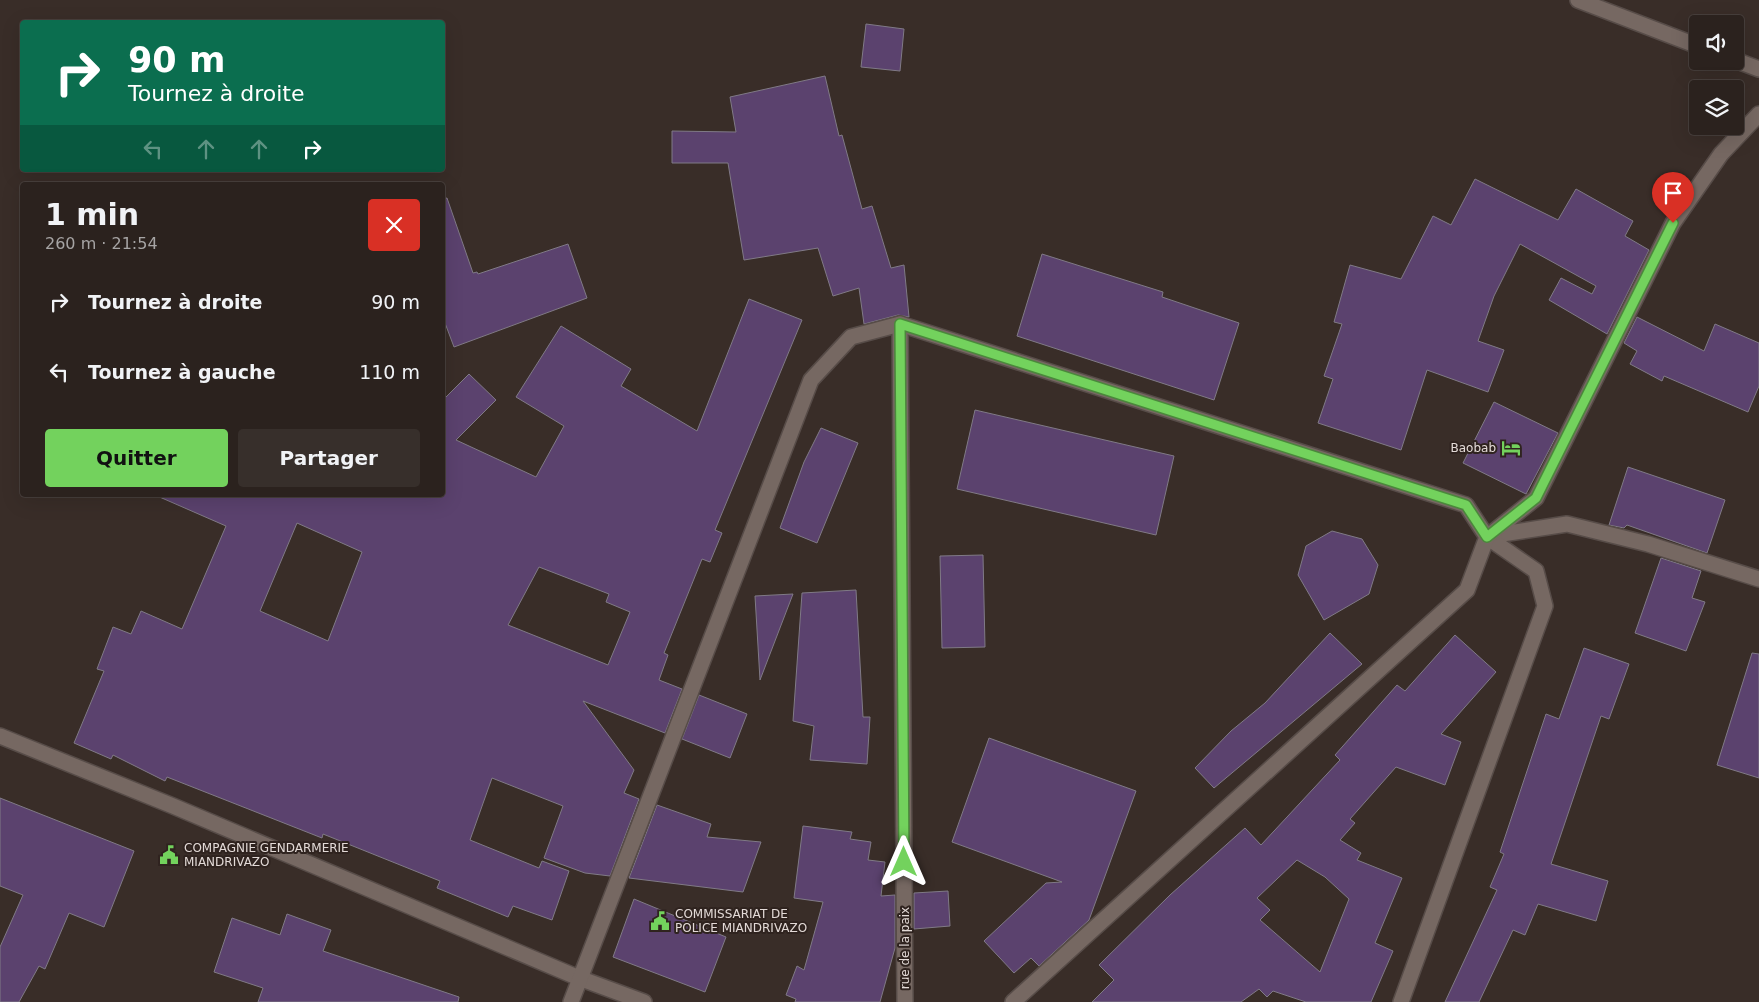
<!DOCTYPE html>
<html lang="fr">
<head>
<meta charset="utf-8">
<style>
  body { margin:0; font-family:"DejaVu Sans",sans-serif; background:#372f2b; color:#f1f3f6; height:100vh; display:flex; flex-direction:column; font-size:19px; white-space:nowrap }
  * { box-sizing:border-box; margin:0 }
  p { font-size:16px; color:#a6a4a4 }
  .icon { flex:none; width:28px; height:28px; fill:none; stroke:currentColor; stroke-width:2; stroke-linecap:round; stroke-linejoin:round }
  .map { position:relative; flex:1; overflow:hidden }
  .details { position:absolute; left:20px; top:182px; width:425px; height:315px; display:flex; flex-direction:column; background:#2b221e; border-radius:5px; box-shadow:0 5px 20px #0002,0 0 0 1px #473f3c }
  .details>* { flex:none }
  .top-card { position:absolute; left:20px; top:20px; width:425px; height:152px; border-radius:5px; box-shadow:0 5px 20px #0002,0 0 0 1px #473f3c; background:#0b6e4f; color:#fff; overflow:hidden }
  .fabs { position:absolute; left:1689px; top:15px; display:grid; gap:10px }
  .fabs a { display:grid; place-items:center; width:55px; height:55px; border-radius:5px; background:#2b221e; box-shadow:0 5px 20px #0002,0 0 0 1px #473f3c; font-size:25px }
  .pin { position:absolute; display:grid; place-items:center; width:42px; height:42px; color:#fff; margin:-51px -21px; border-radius:50% 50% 50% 0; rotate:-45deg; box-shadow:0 0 5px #0007 }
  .pin .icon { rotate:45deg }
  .me { position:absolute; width:55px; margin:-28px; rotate:0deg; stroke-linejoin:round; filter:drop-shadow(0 0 4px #0008) }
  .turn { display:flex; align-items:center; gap:18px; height:105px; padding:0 25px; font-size:22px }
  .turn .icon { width:65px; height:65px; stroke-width:2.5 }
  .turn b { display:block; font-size:35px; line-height:42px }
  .lanes { display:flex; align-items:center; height:48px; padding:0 25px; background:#0003; justify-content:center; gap:25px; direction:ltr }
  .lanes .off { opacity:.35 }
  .round { display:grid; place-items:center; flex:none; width:52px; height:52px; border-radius:5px; background:#372f2b }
  .overview { display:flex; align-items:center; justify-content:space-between; height:85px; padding:0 25px }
  h1 { font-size:30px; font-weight:700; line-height:38px }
  .button { display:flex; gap:10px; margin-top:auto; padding:10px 25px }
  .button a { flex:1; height:58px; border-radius:5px; background:#73d25d; color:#111; font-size:20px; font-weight:700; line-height:58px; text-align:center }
  .button a+a { background:#372f2b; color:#f1f3f6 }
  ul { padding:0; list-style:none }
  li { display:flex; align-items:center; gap:15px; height:70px; padding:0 25px }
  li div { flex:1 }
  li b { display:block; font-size:19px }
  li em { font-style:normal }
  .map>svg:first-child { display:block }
  .building { fill:#5b426e; stroke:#807a86; fill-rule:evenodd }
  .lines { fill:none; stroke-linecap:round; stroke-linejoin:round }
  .street-casing { stroke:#574c48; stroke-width:18 }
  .street { stroke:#766862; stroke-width:15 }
  .route-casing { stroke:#4b883c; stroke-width:12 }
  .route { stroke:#73d25d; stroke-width:9 }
  .labels { text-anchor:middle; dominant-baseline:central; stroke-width:4; stroke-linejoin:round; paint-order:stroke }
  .poi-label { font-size:12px; fill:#e3dad7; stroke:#2f231f; text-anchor:start }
  .street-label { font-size:12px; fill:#e3dad7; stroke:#2f231f }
</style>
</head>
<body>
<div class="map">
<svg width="1759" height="1002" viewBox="0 0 1759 1002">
  <rect width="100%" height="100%" fill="#392d28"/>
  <g class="building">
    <polygon points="866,24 904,29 900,71 861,67"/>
    <polygon points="825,76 839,136 842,135 862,209 872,206 891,268 904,265 909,317 898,315 864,324 859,288 833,296 818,248 744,260 728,163 672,163 672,131 736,132 730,97"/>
    <polygon points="1475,179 1558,220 1576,189 1633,221 1625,236 1649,250 1607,334 1549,300 1561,278 1592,294 1596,286 1520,244 1494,296 1478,341 1504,350 1488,392 1427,370 1401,450 1318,423 1333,379 1324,376 1342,324 1334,322 1350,265 1401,279 1433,216 1451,225"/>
    <polygon points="447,198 473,273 477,272 478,274 568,244 587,298 454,347 442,315 442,199"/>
    <polygon points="1042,254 1163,292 1162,297 1239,323 1214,400 1017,336"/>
    <path d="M749 299 802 320 715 530 722 533 710 562 702 559 664 653 668 655 659 680 682 689 665 733 583 701 634 770 624 793 639 799 610 876 585 873 544 858 563 806 492 778 470 840 539 868 542 861 569 871 552 920 513 906 508 917 437 888 440 881 323 834 322 838 167 777 165 781 113 755 111 759 74 743 104 671 97 669 113 627 131 634 141 611 182 629 226 526 155 495H442V401L469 374 496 400 456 440 536 477 564 426 516 397 561 326 631 369 621 386 697 431ZM297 523 362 552 328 641 260 611ZM539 567 609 594 606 602 630 612 608 665 508 625Z"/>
    <polygon points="1637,317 1704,351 1715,324 1759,343 1759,386 1748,412 1664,376 1662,381 1630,364 1637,351 1624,343"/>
    <polygon points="1494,402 1558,433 1526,494 1463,463"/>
    <polygon points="975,410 1174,456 1156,535 957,489"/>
    <polygon points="821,428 858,443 817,543 780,528 804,462"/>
    <polygon points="1628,467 1725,500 1707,553 1627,525 1624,528 1609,525"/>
    <polygon points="1332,531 1362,539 1378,565 1369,594 1324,620 1298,575 1306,546"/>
    <polygon points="983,555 985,647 942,648 940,556"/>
    <polygon points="1661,558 1701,571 1692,598 1705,602 1686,651 1635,633"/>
    <polygon points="856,590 863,717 870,717 867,764 810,760 814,726 793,721 802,593"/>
    <polygon points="793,594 760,680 755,596"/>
    <polygon points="1330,633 1362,664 1214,788 1195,768 1231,731 1265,703"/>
    <path d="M1455 635 1496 672 1441 734 1461 742 1445 785 1396 767 1350 819 1355 823 1340 840 1361 853 1357 860 1402 878 1375 943 1393 951 1371 1002H1306L1273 991 1267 997 1259 989 1241 1002H1092L1114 980 1099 965 1170 895 1245 828 1261 845 1340 760 1335 755 1397 685 1405 691ZM1297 860 1325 877 1349 899 1320 972 1260 920 1270 910 1257 898Z"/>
    <polygon points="1584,648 1629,664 1609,719 1601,716 1551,864 1608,881 1596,921 1538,904 1525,935 1513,930 1479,1002 1445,1002 1497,890 1490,887 1504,854 1500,852 1546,714 1559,719"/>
    <polygon points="1752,653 1759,654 1759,778 1717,765"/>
    <polygon points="699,695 747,714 730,758 682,739"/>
    <polygon points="989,738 1136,791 1089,920 1039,966 1031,958 1014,973 984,941 1046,883 1062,882 952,842"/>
    <polygon points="0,798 134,851 104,927 69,913 45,969 39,966 19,1002 0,1002 0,947 23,895 0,886"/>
    <polygon points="657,805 711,824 707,837 761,842 743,892 629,878"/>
    <polygon points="803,826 852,832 850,839 871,842 868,860 885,862 881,896 895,895 895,948 880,1002 795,1002 796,999 786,995 797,966 804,970 823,902 794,898"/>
    <polygon points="948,891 950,926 914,929 914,893"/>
    <polygon points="634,899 726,937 705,992 613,957"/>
    <polygon points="287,914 331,930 323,951 459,997 458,1002 258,1002 263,988 214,972 232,918 280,935"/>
  </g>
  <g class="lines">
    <g class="street-casing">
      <g id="street">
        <polyline points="1578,0 1698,46"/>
        <polyline points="1735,60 1759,69"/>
        <polyline points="900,324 905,1002"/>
        <polyline points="1489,536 1567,524 1648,544 1759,579"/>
        <polyline points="0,736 173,806 579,978 644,1002"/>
        <polyline points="571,1002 811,380 851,337 900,324 1466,505 1487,537 1536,571 1545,606 1401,1002"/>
        <polyline points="1013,1002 1467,590 1487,537 1536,498 1673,223 1721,154 1759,114"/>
      </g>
    </g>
    <use href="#street" class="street"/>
  </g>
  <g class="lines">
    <g class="route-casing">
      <polyline id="route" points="904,862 900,324 1466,505 1487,537 1536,498 1673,223"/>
    </g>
    <use href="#route" class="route"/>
  </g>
  <defs>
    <g id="hotel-bare" transform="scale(1.5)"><path d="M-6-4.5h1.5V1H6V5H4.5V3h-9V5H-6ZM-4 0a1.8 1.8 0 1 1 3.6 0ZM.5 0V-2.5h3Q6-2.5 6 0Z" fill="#73d25d" stroke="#2f231f" stroke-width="2.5" paint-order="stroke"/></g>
    <g id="civic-bare" transform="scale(1.5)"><path d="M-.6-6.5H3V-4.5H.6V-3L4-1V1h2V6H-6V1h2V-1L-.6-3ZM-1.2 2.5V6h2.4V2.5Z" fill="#73d25d" stroke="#2f231f" stroke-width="2.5" paint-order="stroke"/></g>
  </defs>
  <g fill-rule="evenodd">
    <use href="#hotel-bare" x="1511" y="448"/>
    <use href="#civic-bare" x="169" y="855"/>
    <use href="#civic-bare" x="660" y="921"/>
  </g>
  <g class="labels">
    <g class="poi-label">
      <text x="1496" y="448" text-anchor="end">Baobab</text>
      <text x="184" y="848">COMPAGNIE GENDARMERIE<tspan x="184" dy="14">MIANDRIVAZO</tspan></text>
      <text x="675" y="914">COMMISSARIAT DE<tspan x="675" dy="14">POLICE MIANDRIVAZO</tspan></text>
    </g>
    <g class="street-label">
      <text transform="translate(905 948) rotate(-90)">rue de la paix</text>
    </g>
  </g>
</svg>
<div class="fabs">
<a><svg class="icon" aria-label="sound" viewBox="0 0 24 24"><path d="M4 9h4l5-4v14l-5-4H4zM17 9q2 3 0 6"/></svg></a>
<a><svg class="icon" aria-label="layers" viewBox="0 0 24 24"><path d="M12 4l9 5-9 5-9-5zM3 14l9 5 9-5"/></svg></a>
</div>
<div class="pin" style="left:1673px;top:223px;background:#d93025"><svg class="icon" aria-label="arrive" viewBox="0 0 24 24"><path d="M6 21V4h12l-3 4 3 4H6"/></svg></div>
<svg class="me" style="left:904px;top:862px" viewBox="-20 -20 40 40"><path d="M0-17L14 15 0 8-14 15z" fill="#73d25d" stroke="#fff" stroke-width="4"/></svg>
<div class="top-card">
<div class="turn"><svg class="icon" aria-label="right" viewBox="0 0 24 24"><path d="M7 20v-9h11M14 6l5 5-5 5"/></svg><div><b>90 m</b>Tournez à droite</div></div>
<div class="lanes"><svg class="icon off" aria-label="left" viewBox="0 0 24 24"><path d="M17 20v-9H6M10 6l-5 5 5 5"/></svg><svg class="icon off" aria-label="ahead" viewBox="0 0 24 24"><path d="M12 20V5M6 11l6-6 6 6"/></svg><svg class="icon off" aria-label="ahead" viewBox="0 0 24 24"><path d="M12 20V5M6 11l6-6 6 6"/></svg><svg class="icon" aria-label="right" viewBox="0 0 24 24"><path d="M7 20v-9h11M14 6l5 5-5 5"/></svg></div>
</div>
<section class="details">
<div class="overview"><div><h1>1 min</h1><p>260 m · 21:54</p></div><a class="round" style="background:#d93025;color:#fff"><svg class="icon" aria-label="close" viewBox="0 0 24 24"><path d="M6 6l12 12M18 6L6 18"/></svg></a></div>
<ul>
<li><svg class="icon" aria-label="right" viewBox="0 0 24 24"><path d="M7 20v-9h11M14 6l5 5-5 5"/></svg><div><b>Tournez à droite</b></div><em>90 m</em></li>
<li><svg class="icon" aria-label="left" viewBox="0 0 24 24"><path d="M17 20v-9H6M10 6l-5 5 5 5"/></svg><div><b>Tournez à gauche</b></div><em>110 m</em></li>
</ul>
<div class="button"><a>Quitter</a><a>Partager</a></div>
</section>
</div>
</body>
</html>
